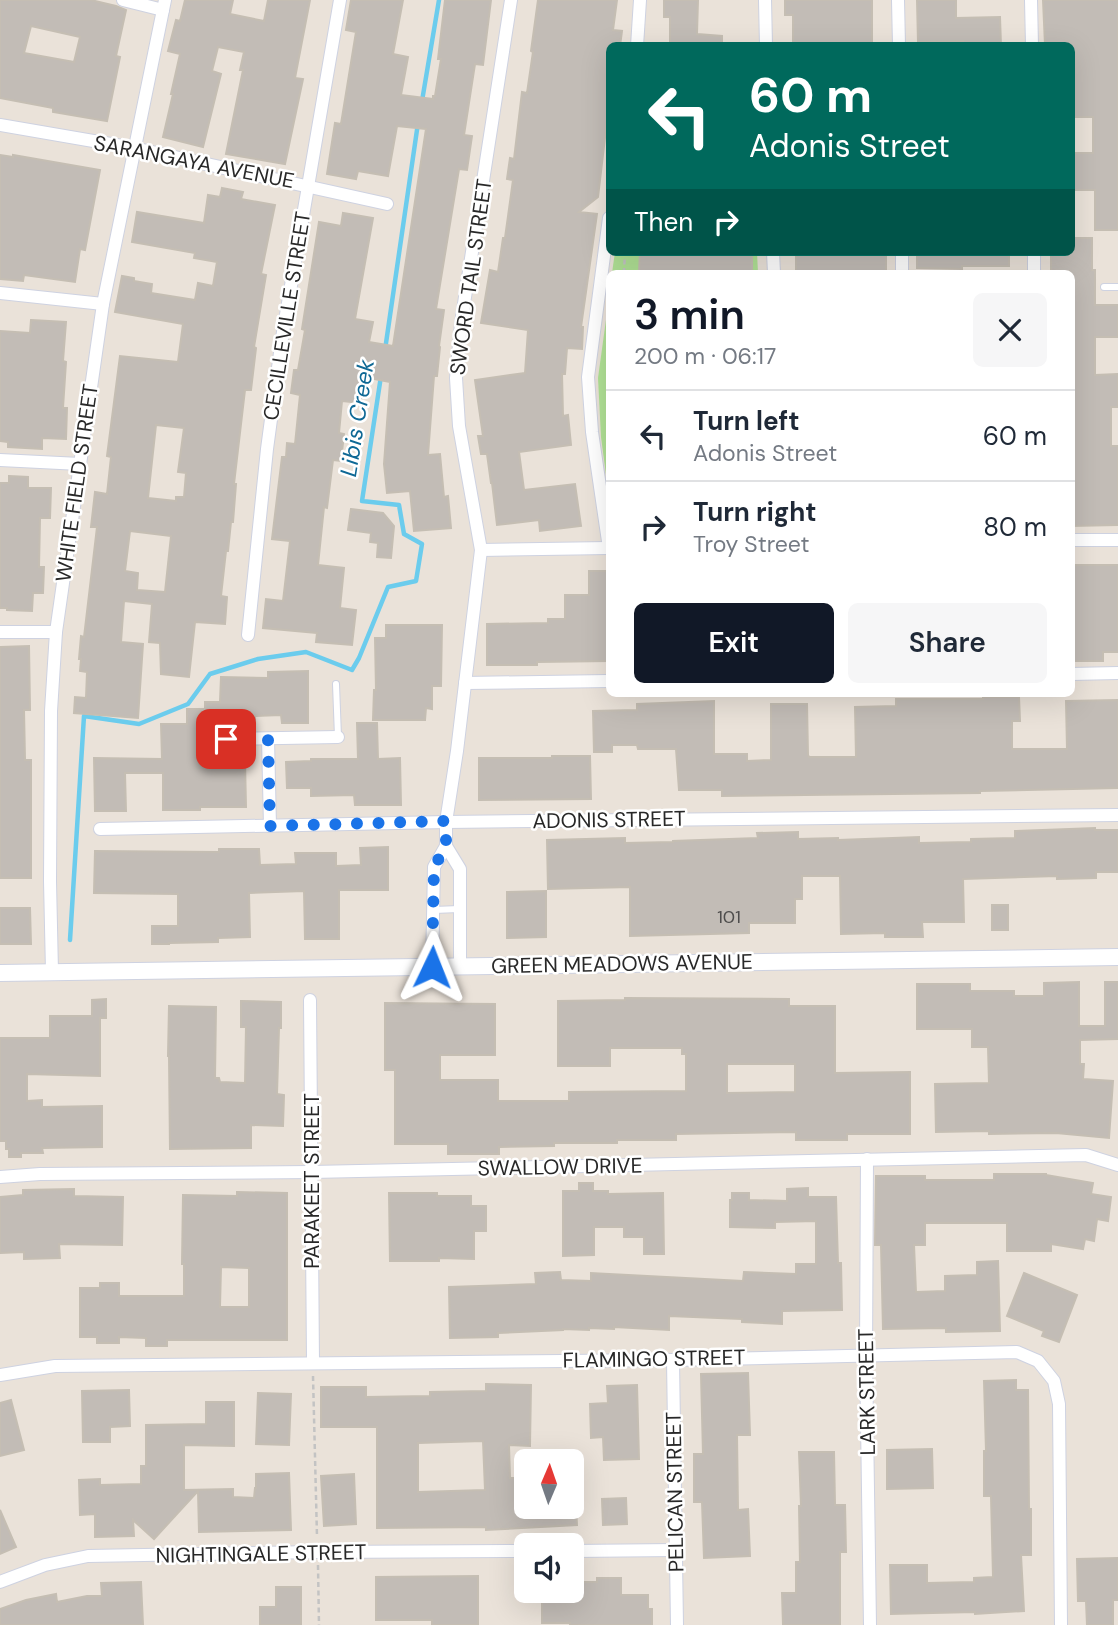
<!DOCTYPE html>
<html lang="en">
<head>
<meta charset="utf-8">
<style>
  body { margin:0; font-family:"DM Sans",sans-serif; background:#f6f6f7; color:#1f2937; height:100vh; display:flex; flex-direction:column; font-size:26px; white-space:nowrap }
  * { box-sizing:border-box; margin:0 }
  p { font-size:23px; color:#747a83 }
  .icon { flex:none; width:38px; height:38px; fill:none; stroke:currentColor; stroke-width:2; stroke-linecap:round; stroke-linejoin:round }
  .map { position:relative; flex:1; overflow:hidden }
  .side { position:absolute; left:606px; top:270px; width:469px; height:427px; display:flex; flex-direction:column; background:#fff; border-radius:10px; box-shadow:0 7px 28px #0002 }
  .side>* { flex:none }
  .hud { position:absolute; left:606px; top:42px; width:469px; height:214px; border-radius:10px; box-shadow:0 7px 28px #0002; background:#00695c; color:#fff; overflow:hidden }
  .needle { width:46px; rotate:2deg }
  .fabs { position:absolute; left:514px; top:1449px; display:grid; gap:14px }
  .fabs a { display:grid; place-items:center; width:70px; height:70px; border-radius:10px; background:#fff; box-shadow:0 7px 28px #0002; font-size:35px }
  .pin { position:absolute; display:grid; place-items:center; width:60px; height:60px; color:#fff; margin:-30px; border-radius:14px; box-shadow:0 4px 10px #0006 }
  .me { position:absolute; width:77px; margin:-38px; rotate:2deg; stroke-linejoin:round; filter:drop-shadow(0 0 5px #0008) }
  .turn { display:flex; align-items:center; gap:24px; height:147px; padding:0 28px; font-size:32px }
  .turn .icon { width:91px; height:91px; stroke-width:2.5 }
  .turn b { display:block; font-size:49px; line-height:60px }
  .then { display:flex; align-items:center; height:66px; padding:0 28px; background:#0003; gap:14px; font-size:26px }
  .round { display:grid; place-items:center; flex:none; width:74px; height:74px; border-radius:10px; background:#f6f6f7 }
  .head { display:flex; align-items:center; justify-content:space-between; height:119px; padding:0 28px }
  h1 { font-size:42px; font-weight:600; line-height:52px; color:#111827 }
  .button { display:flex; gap:14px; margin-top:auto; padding:14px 28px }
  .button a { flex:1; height:80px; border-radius:10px; background:#111827; color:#fff; font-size:28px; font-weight:600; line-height:80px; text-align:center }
  .button a+a { background:#f6f6f7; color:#1f2937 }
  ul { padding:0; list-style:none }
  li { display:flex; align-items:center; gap:21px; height:91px; padding:0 28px; border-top:2px solid #e0e1e3 }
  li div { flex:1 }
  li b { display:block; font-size:26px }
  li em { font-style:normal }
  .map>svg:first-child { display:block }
  .green { fill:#b0e195 }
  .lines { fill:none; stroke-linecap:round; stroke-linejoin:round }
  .stream { stroke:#6bcced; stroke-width:4.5 }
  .building { fill:#c2bcb6; stroke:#c5beb3; stroke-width:2; fill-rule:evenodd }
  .service-casing { stroke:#ced2e1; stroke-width:8 }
  .minor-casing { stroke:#ced2e1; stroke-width:14 }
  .tertiary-casing { stroke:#ced2e1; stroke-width:18 }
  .path { stroke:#c3c3c3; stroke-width:2.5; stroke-dasharray:5 3.5; stroke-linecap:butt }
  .service { stroke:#fff; stroke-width:6 }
  .minor { stroke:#fff; stroke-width:12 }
  .tertiary { stroke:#fff; stroke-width:16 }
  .route { stroke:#1a73e8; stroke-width:12; stroke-dasharray:0 21.6 }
  .labels { text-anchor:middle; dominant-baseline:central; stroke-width:5; stroke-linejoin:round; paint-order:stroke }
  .number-label { font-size:18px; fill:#4e4d4c }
  .street-label { font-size:21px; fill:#282828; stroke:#fff }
  .water-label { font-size:23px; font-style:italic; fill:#0e6895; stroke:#fff }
</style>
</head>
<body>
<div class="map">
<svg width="1118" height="1625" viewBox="0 0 1118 1625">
  <rect width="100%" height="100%" fill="#eae2d9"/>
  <g class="green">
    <polygon points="615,252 757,252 758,273 612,273"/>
    <polygon points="609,298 609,497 601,437 598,378"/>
  </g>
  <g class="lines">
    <g class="stream">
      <polyline points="422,101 439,0"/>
      <polyline points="385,350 418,123"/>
      <polyline points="70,940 84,716 139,724 188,704 210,674 258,659 306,652 352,670 359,658 388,587 416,581 422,544 404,534 399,505 362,501 381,376"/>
    </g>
  </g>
  <g class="building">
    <path d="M0 0H91L116 6 126 10 116 56 120 57 107 121 53 112V108L0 98ZM31 26 80 37 74 62 24 53Z"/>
    <polygon points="185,0 233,0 230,14 264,21 268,0 310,0 295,78 303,79 285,164 226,154 243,70 240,70 244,52 218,47 212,71 221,74 203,147 163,137 173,94 171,94 180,54 168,51 176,20 180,21"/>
    <polygon points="351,0 403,0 393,54 408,57 401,95 433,99 433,96 435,96 441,59 438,59 445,0 491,0 483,65 475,64 464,135 472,136 467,170 459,169 436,309 444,310 439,346 440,347 437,376 434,376 428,455 440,454 444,497 448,496 451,528 414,531 410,491 387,493 384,464 390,382 364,377 361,403 342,401 339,433 344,434 341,461 333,460 327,508 324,507 318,565 344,568 340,608 356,610 352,645 316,642 317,633 263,628 266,599 283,601 290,541 272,539 282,457 286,457 287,443 295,444 300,395 291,393 294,370 298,370 305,330 302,329 319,222 341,226 343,213 373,218 355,319 373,322 369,342 393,346 426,129 397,126 388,176 358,171 356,179 327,174 335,123 341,124 356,32 346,30"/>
    <polygon points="538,0 617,0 613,30 622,31 620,46 609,46 609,104 598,197 579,212 597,214 581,327 583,327 582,349 567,348 565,374 562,374 563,416 568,415 571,445 519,452 524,490 575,484 581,526 540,531 539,520 497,525 492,483 491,483 487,454 481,454 478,436 483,436 475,380 525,373 528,330 481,323 490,270 498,272 503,238 505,238 513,180 507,179 510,158 514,159 522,92 527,93 533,52 531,51"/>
    <polygon points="664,0 698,0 697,34 722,36 722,46 670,46 670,17 664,17"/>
    <polygon points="785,0 872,0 872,46 793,46 793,15 785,15"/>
    <polygon points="917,0 956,0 956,18 1000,17 1001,46 963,46 963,41 918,42"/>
    <polygon points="1043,0 1118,0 1118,230 1095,230 1095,190 1071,190 1071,153 1093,153 1093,117 1071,117 1071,45 1045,45"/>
    <polygon points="0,155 13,157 13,155 100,170 85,250 80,249 75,282 24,275 23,281 0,279"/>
    <path d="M222 188 243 192 241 199 275 205 261 274 266 275 254 347 256 348 251 390H245L234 484H236L233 522H231L228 551H226L221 596 227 597 225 624 195 622 189 677 161 674 160 643 149 642 152 604 124 601 121 642 143 644 138 718 74 713 75 697 86 698 87 672 80 671 81 659H79L81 636 84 637 97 527H91L95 492 107 494 111 457 107 456 120 356 178 362 183 324 115 312 122 276 134 278V281L152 284 151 293 195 300 198 283 213 286 217 262 194 258 195 253 132 242 137 212 204 223 208 195 220 197ZM156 425 184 428 178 472 186 473 184 497H176V501L148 498ZM130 531 171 536 165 592 137 590 138 573 125 571Z"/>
    <polygon points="1071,238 1092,238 1092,270 1095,270 1095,305 1118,305 1118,337 1095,337 1095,375 1118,374 1118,407 1111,407 1111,446 1118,446 1118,525 1071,526 1071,273 1051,273 1051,252 1071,252"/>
    <polygon points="640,252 752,252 752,273 639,273"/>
    <polygon points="839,252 886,252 886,273 796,273 796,255 839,255"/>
    <polygon points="917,252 1009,252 1009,266 962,266 962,269 917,268"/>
    <polygon points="31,320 66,322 63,361 66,362 63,408 67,408 66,439 42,438 42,449 8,447 8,442 0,441 0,331 30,333"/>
    <polygon points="9,476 28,477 28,488 51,488 50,518 40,518 39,567 44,567 43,593 33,593 32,611 7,610 7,608 0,608 0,483 9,483"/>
    <polygon points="351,509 383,513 394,526 391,558 377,557 378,543 370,542 371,533 348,530"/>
    <polygon points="1071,565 1118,565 1118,652 1103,652 1103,661 1071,661"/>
    <polygon points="589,571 609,571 609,661 537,662 537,665 487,665 487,624 548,623 548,619 565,619 565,595 589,595"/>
    <polygon points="386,625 442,625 441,686 432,686 432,709 426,708 425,720 373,720 374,690 376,690 375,638 386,638"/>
    <polygon points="29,646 30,710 24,710 25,760 31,760 31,878 0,878 0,647"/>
    <polygon points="308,671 308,723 282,723 281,715 255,716 255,725 219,724 217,740 219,744 219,761 245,761 246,807 200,807 200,810 163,810 163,773 125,773 126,811 95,811 94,758 162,759 161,724 187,724 187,709 205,709 205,702 220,702 221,677 268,678 268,672"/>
    <polygon points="983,697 1019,697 1020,721 1012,721 1012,749 1067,749 1066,701 1118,700 1118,788 980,791 980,793 722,796 722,790 679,790 676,749 638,749 637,745 612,745 612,752 594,752 593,711 637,710 637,704 714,701 714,754 747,754 747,761 771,760 771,704 807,704 808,755 809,757 856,757 855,707 896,706 896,699 983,699"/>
    <polygon points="357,723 377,723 378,759 400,758 401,805 355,805 354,795 311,796 311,788 287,788 286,762 311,761 311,759 358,759"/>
    <polygon points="552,756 590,756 591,799 479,800 479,758 552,758"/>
    <polygon points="1095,828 1095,830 1118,830 1118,872 1096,872 1096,878 1057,879 1057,876 963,879 964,922 922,922 923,937 885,937 885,933 841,934 840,876 802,876 802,899 795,899 795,923 749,923 749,933 630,936 630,887 548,889 547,840 625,838 625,843 673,842 673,841 758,838 757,833 798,832 798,839 838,838 838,840 919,837 919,843 971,842 971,839 1015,838 1015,831"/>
    <polygon points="388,847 388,890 339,890 339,939 305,939 304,891 249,893 250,937 218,938 218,942 169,943 169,944 152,944 152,926 178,926 178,894 94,893 95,851 219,852 219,849 259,849 260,865 296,864 295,853 336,853 336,866 361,865 360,848"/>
    <polygon points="546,891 546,937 507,938 507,892"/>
    <rect x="992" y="905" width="16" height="25"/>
    <polygon points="0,908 30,908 31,944 0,944"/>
    <polygon points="1079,982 1079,1026 1105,1026 1105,982 1118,982 1118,1039 1080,1040 1080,1064 1084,1064 1083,1079 1113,1081 1109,1138 1056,1133 989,1134 989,1131 936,1132 935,1084 989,1083 988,1047 972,1047 972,1029 917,1029 917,984 970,984 970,991 1014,991 1014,996 1044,996 1044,983"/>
    <path d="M625 998 789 999V1006H835V1073L910 1072V1134H847V1140H796V1132L676 1134V1140H617V1143H554V1146L499 1147V1154H448V1144H395V1070H385V1003L495 1004V1055H440V1080H498V1101H569V1092L686 1091V1054H682V1048H610V1066H558V1001L625 1000ZM727 1064H795V1092L727 1093Z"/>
    <polygon points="106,999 106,1018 100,1018 100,1076 27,1074 27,1101 42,1100 42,1107 102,1106 102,1147 42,1148 43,1153 21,1153 21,1157 9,1157 9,1149 6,1149 6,1141 0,1141 0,1038 50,1038 50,1016 92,1016 92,1000"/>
    <polygon points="241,1001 281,1002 281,1028 279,1028 277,1094 284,1095 283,1126 251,1125 251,1148 170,1149 169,1056 168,1056 169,1006 216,1007 215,1078 219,1078 220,1082 245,1083 246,1027 241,1027"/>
    <polygon points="994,1174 1046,1174 1046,1175 1093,1183 1091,1194 1111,1197 1108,1221 1097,1219 1094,1241 1085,1239 1083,1249 1051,1244 1051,1251 1007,1251 1007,1223 925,1223 925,1245 914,1245 916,1292 945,1291 945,1276 977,1275 977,1262 998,1261 1000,1331 946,1332 946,1328 883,1329 881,1245 875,1245 876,1176 925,1176 925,1180 994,1180"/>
    <polygon points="579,1183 593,1183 593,1191 608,1191 608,1194 663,1193 664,1254 644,1254 644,1237 624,1237 624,1227 594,1227 594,1255 563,1256 563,1191 579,1191"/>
    <polygon points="808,1188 808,1197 836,1197 838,1263 841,1263 842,1310 782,1311 782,1324 742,1322 742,1319 669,1316 669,1330 614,1327 614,1329 589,1328 589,1330 563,1329 563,1330 498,1333 498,1337 450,1338 449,1287 536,1284 535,1273 560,1272 561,1280 591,1281 591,1273 743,1281 744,1272 796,1274 796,1264 816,1264 816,1221 775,1222 775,1228 730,1227 730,1200 732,1200 732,1193 749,1193 749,1200 787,1201 787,1189"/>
    <polygon points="74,1189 74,1196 123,1197 122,1245 59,1244 60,1258 24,1259 24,1252 0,1253 0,1197 23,1195 23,1190"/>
    <path d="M237 1192 287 1193V1340H167V1346H146V1338L119 1337V1343H97V1337H80V1288H100V1283H119V1296H184V1264H182L183 1195 237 1196ZM221 1267 249 1268V1307H220Z"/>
    <polygon points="389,1193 437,1193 437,1196 471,1196 471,1206 486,1206 486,1231 474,1231 474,1259 439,1258 439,1261 390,1261"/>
    <polygon points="1024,1273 1077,1295 1059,1342 1042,1336 1044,1331 1007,1316"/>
    <polygon points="748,1373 750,1435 737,1435 738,1510 748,1509 750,1556 704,1558 702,1502 694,1502 694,1454 703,1454 701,1374"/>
    <polygon points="1016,1380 1016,1390 1028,1390 1029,1509 1031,1509 1031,1555 1021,1555 1024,1611 975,1614 975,1612 891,1614 890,1565 927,1565 927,1583 974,1582 974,1578 993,1577 991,1496 984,1496 984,1451 986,1451 984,1381"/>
    <path d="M486 1384 531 1385 530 1446 509 1445 510 1478H526L527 1507H576L577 1525 486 1530V1527L377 1528V1427H321V1387H366V1397L430 1396V1392L486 1391ZM483 1441 485 1490 418 1492V1443Z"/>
    <polygon points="637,1385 639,1459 604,1460 603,1437 591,1438 590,1404 608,1403 607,1386"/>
    <polygon points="129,1390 130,1426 110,1427 110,1442 83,1442 82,1391"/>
    <polygon points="258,1393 291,1394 289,1445 256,1444"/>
    <polygon points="11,1400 24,1450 0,1456 0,1403"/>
    <polygon points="206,1402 234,1402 234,1446 184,1445 184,1490 233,1489 233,1497 254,1498 255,1488 256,1488 256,1474 289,1473 291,1530 199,1532 198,1491 154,1539 133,1520 134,1536 95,1537 95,1514 80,1515 79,1480 100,1479 100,1485 141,1484 141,1466 146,1466 146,1425 206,1424"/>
    <polygon points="932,1449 933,1488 887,1489 887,1450"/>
    <polygon points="799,1452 834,1452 835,1505 845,1505 846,1552 840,1552 840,1625 783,1625 782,1593 796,1593 796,1562 800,1562 799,1506 801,1506"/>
    <polygon points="354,1474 356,1524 324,1526 321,1476"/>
    <polygon points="626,1498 627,1524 603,1525 602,1499"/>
    <polygon points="0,1510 16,1547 0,1554"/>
    <polygon points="1118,1558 1118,1600 1113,1600 1113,1625 1087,1625 1086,1601 1078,1601 1077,1559"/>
    <polygon points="478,1576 478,1625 432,1625 432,1620 376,1620 376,1577"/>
    <polygon points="597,1578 621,1578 621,1595 648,1595 648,1609 652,1609 652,1625 570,1625 570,1623 542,1623 542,1591 572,1591 572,1582 597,1582"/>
    <polygon points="141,1582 143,1625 0,1625 0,1609 26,1600 56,1594 57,1602 87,1596 102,1596 101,1583"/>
    <polygon points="276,1587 301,1587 301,1625 260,1625 260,1607 276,1607"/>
  </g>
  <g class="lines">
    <g class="service-casing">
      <g id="service">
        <polyline points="1104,287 1118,287"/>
        <polyline points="336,684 338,737"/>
        <polyline points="434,910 459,909"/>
      </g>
    </g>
    <g class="minor-casing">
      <g id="minor">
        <polyline points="123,0 163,10"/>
        <polyline points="765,0 766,46"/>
        <polyline points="898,0 899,46"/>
        <polyline points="1031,0 1032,46"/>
        <polyline points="637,46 640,0"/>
        <polyline points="0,125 134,148 387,204"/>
        <polyline points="773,252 774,273"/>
        <polyline points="902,252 902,273"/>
        <polyline points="1034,252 1034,273"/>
        <polyline points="0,293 103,304"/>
        <polyline points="0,460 80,464"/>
        <polyline points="1071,540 1118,540"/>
        <polyline points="609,548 592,432 588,377 609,218"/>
        <polyline points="481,550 609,548"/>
        <polyline points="0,632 56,632"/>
        <polyline points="248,635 267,449 282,338 340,0"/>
        <polyline points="1071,674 1118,673"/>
        <polyline points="465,683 609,681"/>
        <polyline points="226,739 338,737"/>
        <polyline points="268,739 270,826"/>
        <polyline points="100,829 446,822 1118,815"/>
        <polyline points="446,846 460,869 460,966"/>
        <polyline points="432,967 434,867 446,846 446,822 457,751 481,550 459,426 456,378 461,323 511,0"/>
        <polyline points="52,972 50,881 51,711 56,632 103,304 165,0"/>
        <polyline points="310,1000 313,1362"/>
        <polyline points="867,1159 866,1355 870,1625"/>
        <polyline points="0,1177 40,1174 312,1172 1086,1155 1118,1165"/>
        <polyline points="673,1360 677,1625"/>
        <polyline points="0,1375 55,1366 673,1360 1017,1352 1038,1361 1054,1381 1059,1404 1061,1625"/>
        <polyline points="572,1551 676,1550"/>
        <polyline points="0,1582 45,1565 88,1556 318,1552 527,1551"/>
      </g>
    </g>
    <g class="tertiary-casing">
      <polyline id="tertiary" points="0,973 1118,957"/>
    </g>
    <g class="path">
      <polyline points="624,273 625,252"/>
      <polyline points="313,1376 317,1537"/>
      <polyline points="318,1565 319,1625"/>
    </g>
    <use href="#service" class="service"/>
    <use href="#minor" class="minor"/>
    <use href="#tertiary" class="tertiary"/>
  </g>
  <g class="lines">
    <polyline class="route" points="226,739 268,739 270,826 446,821 446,846 434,867 432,967"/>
  </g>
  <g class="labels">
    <g class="number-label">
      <text x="729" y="917">101</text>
    </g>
    <g class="street-label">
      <text transform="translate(194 162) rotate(11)">SARANGAYA AVENUE</text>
      <text transform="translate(471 277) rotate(-82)">SWORD TAIL STREET</text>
      <text transform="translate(287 316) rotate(-81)">CECILLEVILLE STREET</text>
      <text transform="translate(77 483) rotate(-82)">WHITE FIELD STREET</text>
      <text transform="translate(609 820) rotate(-1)">ADONIS STREET</text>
      <text transform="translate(622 964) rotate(-1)">GREEN MEADOWS AVENUE</text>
      <text transform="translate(560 1167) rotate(-1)">SWALLOW DRIVE</text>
      <text transform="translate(312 1181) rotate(-90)">PARAKEET STREET</text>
      <text transform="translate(654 1359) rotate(-1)">FLAMINGO STREET</text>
      <text transform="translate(867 1392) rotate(-91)">LARK STREET</text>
      <text transform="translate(675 1492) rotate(-91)">PELICAN STREET</text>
      <text transform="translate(261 1554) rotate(-1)">NIGHTINGALE STREET</text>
    </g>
    <g class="water-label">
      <text transform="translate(357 418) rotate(-81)">Libis Creek</text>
    </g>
  </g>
</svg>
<div class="fabs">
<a><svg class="needle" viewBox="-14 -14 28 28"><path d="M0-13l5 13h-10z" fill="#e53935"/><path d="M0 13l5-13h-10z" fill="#747a83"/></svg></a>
<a><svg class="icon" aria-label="sound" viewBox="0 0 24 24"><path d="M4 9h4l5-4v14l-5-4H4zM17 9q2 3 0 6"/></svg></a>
</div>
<div class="pin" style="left:226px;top:739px;background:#d93025"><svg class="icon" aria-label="arrive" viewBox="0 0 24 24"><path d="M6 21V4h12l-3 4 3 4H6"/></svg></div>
<svg class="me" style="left:432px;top:967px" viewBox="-20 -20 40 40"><path d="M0-17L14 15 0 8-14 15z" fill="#1a73e8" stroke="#fff" stroke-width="4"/></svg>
<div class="hud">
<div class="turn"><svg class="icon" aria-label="left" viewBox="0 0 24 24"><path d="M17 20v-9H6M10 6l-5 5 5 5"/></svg><div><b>60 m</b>Adonis Street</div></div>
<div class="then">Then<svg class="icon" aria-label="right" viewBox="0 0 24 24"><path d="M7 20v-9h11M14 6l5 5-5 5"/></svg></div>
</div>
<section class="side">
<div class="head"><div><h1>3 min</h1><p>200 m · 06:17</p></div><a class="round"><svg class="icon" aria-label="close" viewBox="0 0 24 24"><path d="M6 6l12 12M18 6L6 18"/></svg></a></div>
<ul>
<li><svg class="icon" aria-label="left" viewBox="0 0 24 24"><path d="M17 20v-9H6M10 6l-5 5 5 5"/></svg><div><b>Turn left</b><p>Adonis Street</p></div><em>60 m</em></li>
<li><svg class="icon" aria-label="right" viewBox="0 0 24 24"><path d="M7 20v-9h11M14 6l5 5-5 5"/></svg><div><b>Turn right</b><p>Troy Street</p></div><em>80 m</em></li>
</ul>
<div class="button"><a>Exit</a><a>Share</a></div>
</section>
</div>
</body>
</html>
